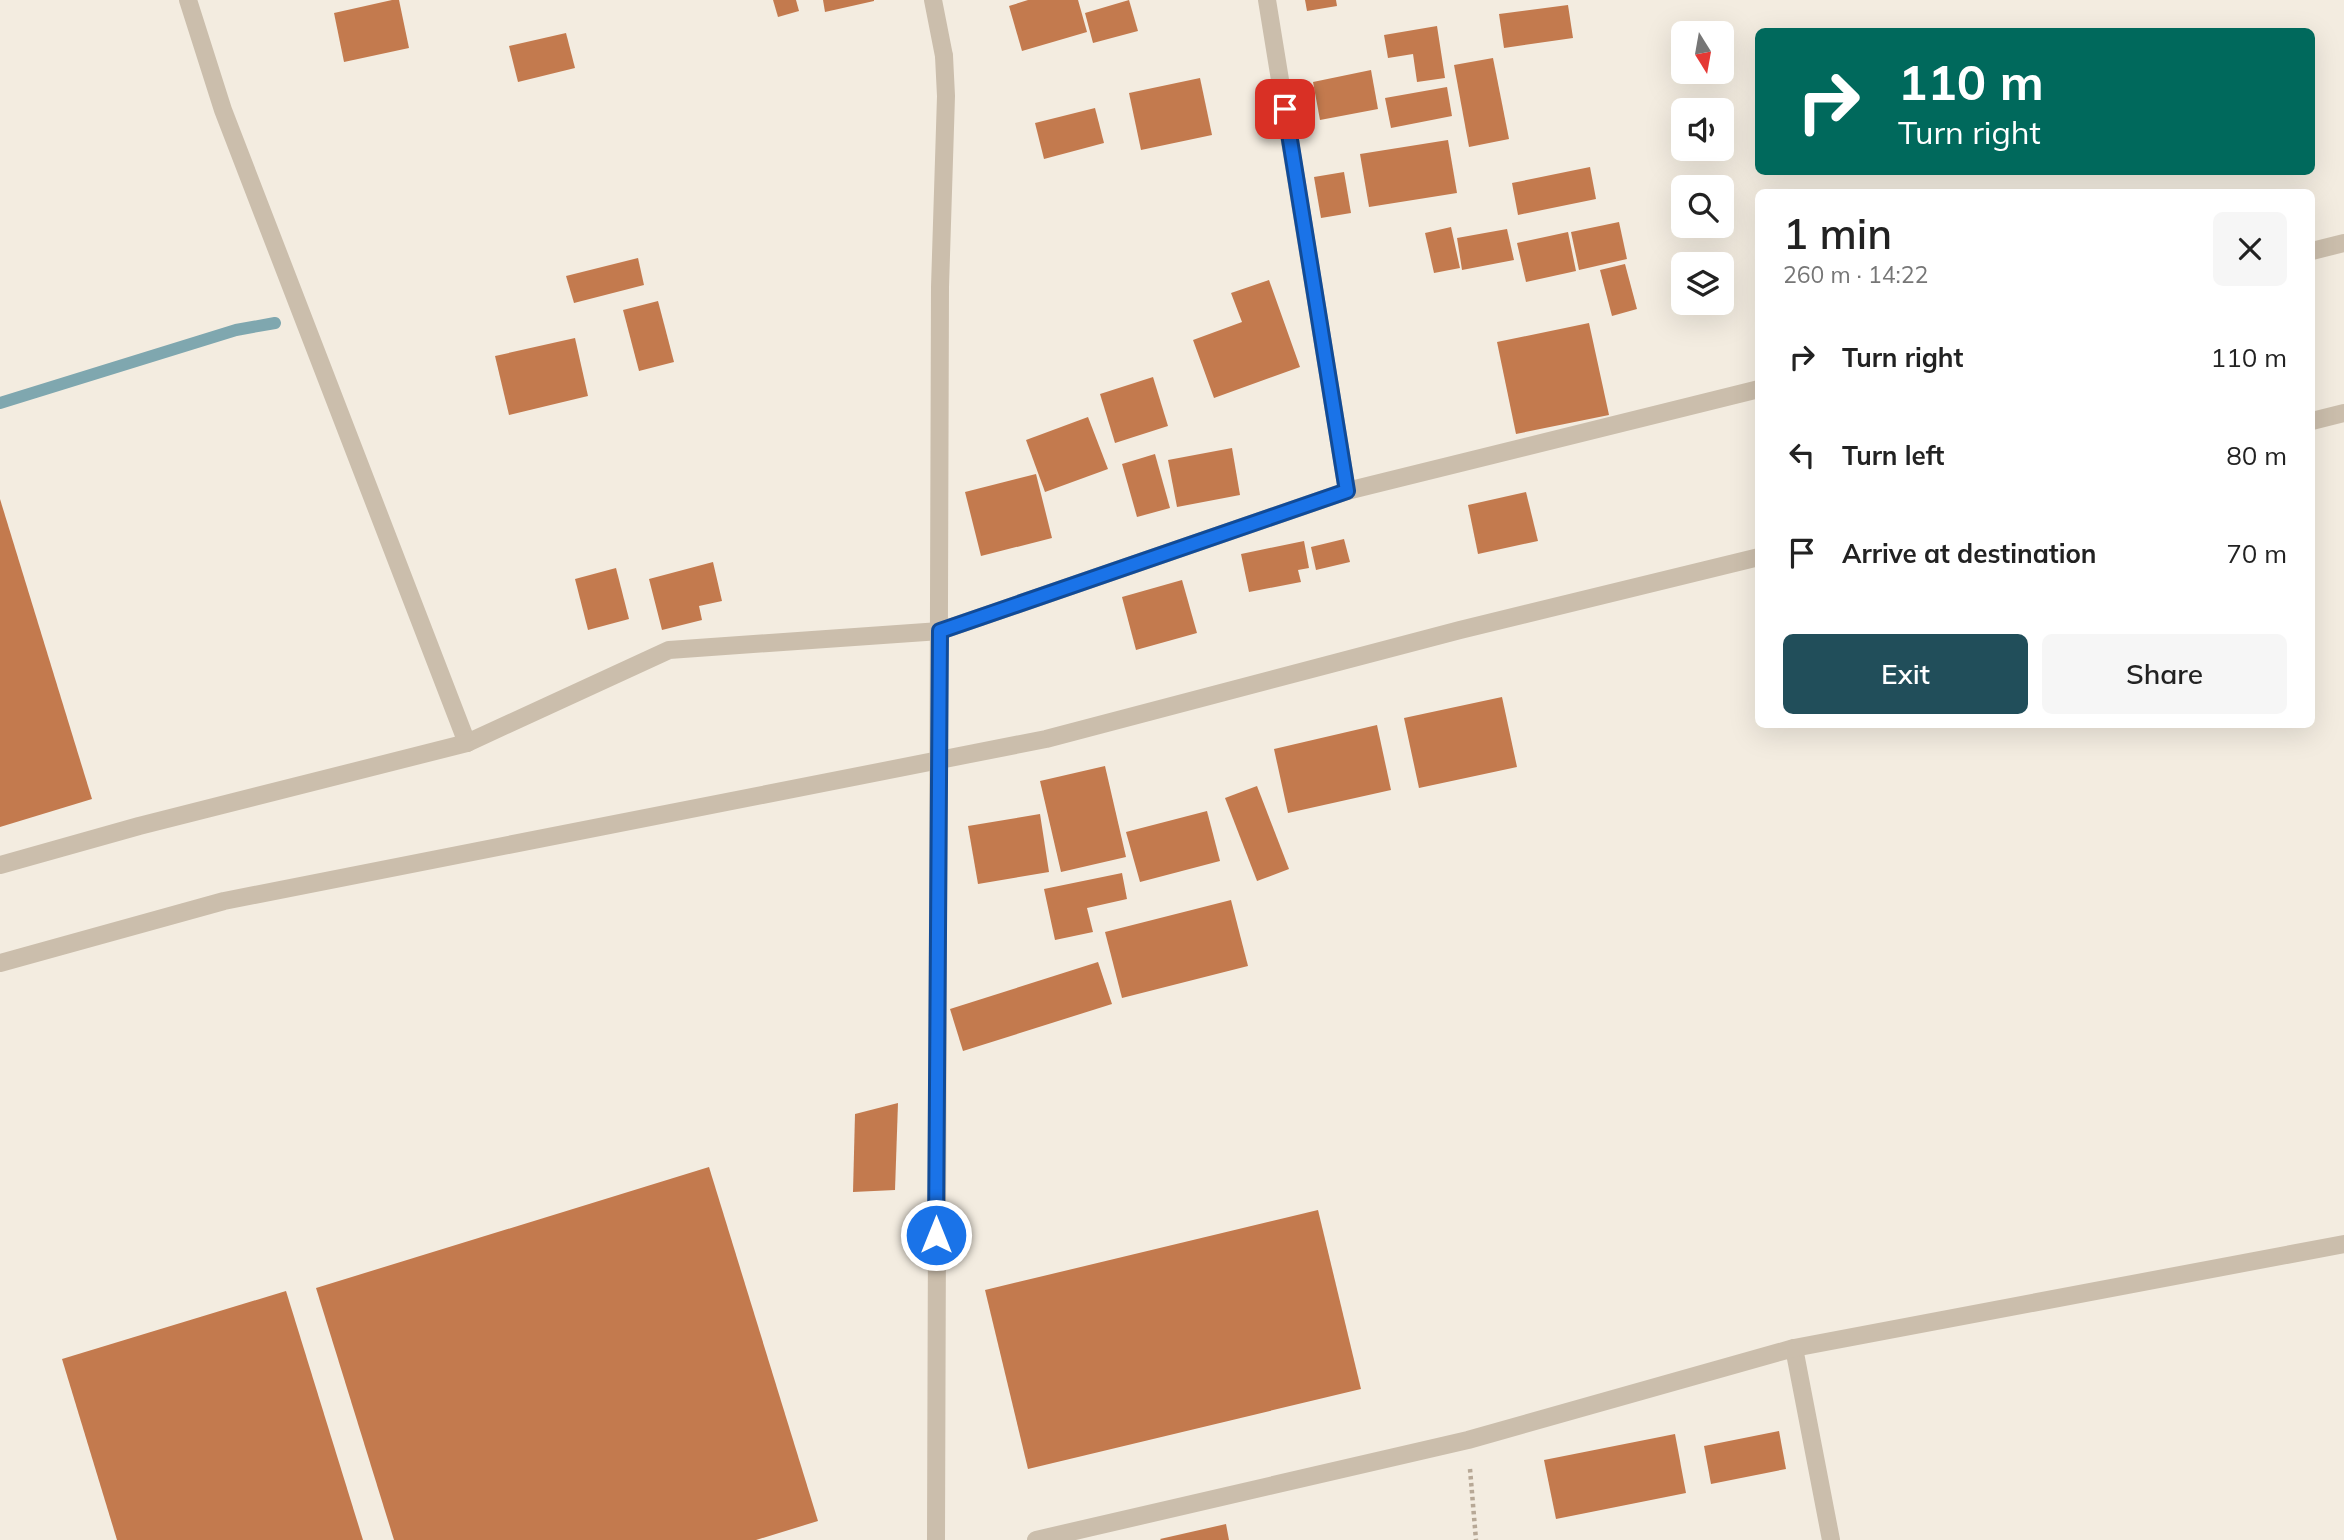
<!DOCTYPE html>
<html lang="en">
<head>
<meta charset="utf-8">
<style>
  body { margin:0; font-family:Mulish,sans-serif; background:#f6f6f6; color:#222; height:100vh; display:flex; flex-direction:column; font-size:26px; white-space:nowrap }
  * { box-sizing:border-box; margin:0 }
  p { font-size:23px; color:#767676 }
  .icon { flex:none; width:38px; height:38px; fill:none; stroke:currentColor; stroke-width:2; stroke-linecap:round; stroke-linejoin:round }
  .map { position:relative; flex:1; overflow:hidden }
  .details { position:absolute; left:1755px; top:189px; width:560px; height:539px; display:flex; flex-direction:column; background:#fff; border-radius:10px; box-shadow:0 7px 28px #0002 }
  .details>* { flex:none }
  .top-card { position:absolute; left:1755px; top:28px; width:560px; height:147px; border-radius:10px; box-shadow:0 7px 28px #0002; background:#00695c; color:#fff; overflow:hidden }
  .needle { width:46px; rotate:169deg }
  .controls { position:absolute; left:1671px; top:21px; display:grid; gap:14px }
  .controls a { display:grid; place-items:center; width:63px; height:63px; border-radius:10px; background:#fff; box-shadow:0 7px 28px #0002; font-size:35px }
  .pin { position:absolute; display:grid; place-items:center; width:60px; height:60px; color:#fff; margin:-30px; border-radius:14px; box-shadow:0 4px 10px #0006 }
  .me { position:absolute; width:77px; margin:-38px; rotate:0deg; stroke-linejoin:round; filter:drop-shadow(0 0 5px #0008) }
  .turn { display:flex; align-items:center; gap:24px; height:147px; padding:0 28px; font-size:32px }
  .turn .icon { width:91px; height:91px; stroke-width:2.5 }
  .turn b { display:block; font-size:49px; line-height:60px }
  .round { display:grid; place-items:center; flex:none; width:74px; height:74px; border-radius:10px; background:#f6f6f6 }
  .summary { display:flex; align-items:center; justify-content:space-between; height:119px; padding:0 28px }
  h1 { font-size:42px; font-weight:600; line-height:52px }
  .primary-button { display:flex; gap:14px; margin-top:auto; padding:14px 28px }
  .primary-button a { flex:1; height:80px; border-radius:10px; background:#214e5a; color:#fff; font-size:28px; font-weight:600; line-height:80px; text-align:center }
  .primary-button a+a { background:#f6f6f6; color:#222 }
  ul { padding:0; list-style:none }
  li { display:flex; align-items:center; gap:21px; height:98px; padding:0 28px }
  li div { flex:1 }
  li b { display:block; font-size:26px }
  li em { font-style:normal }
  .map>svg:first-child { display:block }
  .lines { fill:none; stroke-linecap:round; stroke-linejoin:round }
  .stream { stroke:#7fa7af; stroke-width:12 }
  .building { fill:#c37a4e }
  .path { stroke:#b7a896; stroke-width:4.5; stroke-dasharray:3.5 3.5; stroke-linecap:butt }
  .minor { stroke:#cbbeac; stroke-width:18 }
  .tertiary { stroke:#cbbeac; stroke-width:18 }
  .route-casing { stroke:#114b97; stroke-width:18 }
  .route { stroke:#1a73e8; stroke-width:12 }
</style>
</head>
<body>
<div class="map">
<svg width="2344" height="1540" viewBox="0 0 2344 1540">
  <rect width="100%" height="100%" fill="#f3ece0"/>
  <g class="lines">
    <polyline class="stream" points="0,403 236,330 275,323"/>
  </g>
  <g class="building">
    <polygon points="392,0 399,0 409,48 344,62 334,13"/>
    <polygon points="773,0 796,0 799,11 778,17"/>
    <polygon points="823,0 874,0 874,1 825,12"/>
    <polygon points="1028,0 1078,0 1087,32 1022,51 1009,6"/>
    <polygon points="1129,0 1138,31 1093,43 1085,13"/>
    <polygon points="1305,0 1336,0 1337,6 1307,11"/>
    <polygon points="1568,5 1573,38 1504,48 1499,14"/>
    <polygon points="1437,26 1445,78 1417,82 1413,54 1388,58 1384,35"/>
    <polygon points="566,33 575,68 518,82 509,46"/>
    <polygon points="1493,58 1509,139 1469,147 1454,65"/>
    <polygon points="1371,70 1378,109 1320,120 1313,82"/>
    <polygon points="1200,78 1212,135 1141,150 1129,93"/>
    <polygon points="1447,87 1452,116 1391,128 1385,98"/>
    <polygon points="1095,108 1104,143 1044,159 1035,123"/>
    <polygon points="1448,140 1457,193 1369,207 1360,154"/>
    <polygon points="1590,167 1596,199 1518,215 1512,183"/>
    <polygon points="1344,172 1351,213 1321,218 1314,177"/>
    <polygon points="1619,222 1627,259 1579,270 1571,232"/>
    <polygon points="1451,227 1460,268 1434,273 1425,233"/>
    <polygon points="1507,229 1514,260 1462,270 1457,238"/>
    <polygon points="1568,232 1576,271 1526,282 1517,243"/>
    <polygon points="638,258 644,285 574,303 566,276"/>
    <polygon points="1625,264 1637,309 1612,316 1600,270"/>
    <polygon points="1269,280 1300,367 1214,398 1193,340 1242,322 1231,293"/>
    <polygon points="658,301 674,362 639,371 623,310"/>
    <polygon points="1589,323 1609,415 1516,434 1497,342"/>
    <polygon points="575,338 588,396 509,415 495,356"/>
    <polygon points="1153,377 1168,426 1115,443 1100,394"/>
    <polygon points="1088,417 1108,469 1045,492 1026,440"/>
    <polygon points="1232,448 1240,495 1177,507 1168,460"/>
    <polygon points="1155,454 1170,508 1137,517 1122,464"/>
    <polygon points="1036,474 1052,538 981,556 965,492"/>
    <polygon points="1526,492 1538,541 1478,554 1468,505"/>
    <polygon points="0,499 92,799 0,827"/>
    <polygon points="1344,539 1350,562 1316,570 1311,547"/>
    <polygon points="1304,541 1309,568 1298,570 1301,582 1249,592 1241,554"/>
    <polygon points="713,562 722,601 699,606 702,620 662,630 649,579"/>
    <polygon points="616,568 629,619 588,630 575,579"/>
    <polygon points="1182,580 1197,633 1136,650 1122,597"/>
    <polygon points="1502,697 1517,767 1419,788 1404,718"/>
    <polygon points="1377,725 1391,790 1288,813 1274,749"/>
    <polygon points="1105,766 1126,857 1061,872 1040,781"/>
    <polygon points="1257,786 1289,869 1257,881 1225,798"/>
    <polygon points="1207,811 1220,861 1140,882 1126,832"/>
    <polygon points="1040,814 1049,872 978,884 968,826"/>
    <polygon points="1122,873 1127,899 1087,908 1093,932 1055,940 1044,889"/>
    <polygon points="1231,900 1248,966 1122,998 1105,932"/>
    <polygon points="1098,962 1112,1004 963,1051 950,1009"/>
    <polygon points="898,1103 895,1190 853,1192 855,1114"/>
    <polygon points="709,1167 818,1521 756,1540 394,1540 316,1288"/>
    <polygon points="1318,1210 1361,1389 1028,1469 985,1290"/>
    <polygon points="286,1291 363,1540 117,1540 62,1359"/>
    <polygon points="1779,1431 1786,1469 1711,1484 1704,1446"/>
    <polygon points="1675,1434 1686,1493 1556,1519 1544,1460"/>
    <polygon points="1226,1524 1229,1540 1161,1540 1160,1539"/>
  </g>
  <g class="lines">
    <polyline class="path" points="1470,1469 1476,1540"/>
    <g class="minor">
      <polyline points="188,0 223,110 467,743"/>
      <polyline points="933,0 944,56"/>
      <polyline points="1267,0 1347,491"/>
      <polyline points="2312,251 2344,243"/>
      <polyline points="0,865 139,826 467,743 669,650 940,631 1347,491 1759,389"/>
      <polyline points="1794,1348 1831,1540"/>
      <polyline points="1036,1540 1468,1440 1794,1348 2344,1244"/>
    </g>
    <g class="tertiary">
      <polyline points="2312,421 2344,413"/>
      <polyline points="0,963 224,901 1046,739 1460,630 1759,557"/>
      <polyline points="936,1540 940,287 946,96 944,56"/>
    </g>
  </g>
  <g class="lines">
    <g class="route-casing">
      <polyline id="route" points="936,1235 940,631 1347,491 1285,109"/>
    </g>
    <use href="#route" class="route"/>
  </g>
</svg>
<div class="controls">
<a><svg class="needle" viewBox="-14 -14 28 28"><path d="M0-13l5 13h-10z" fill="#e53935"/><path d="M0 13l5-13h-10z" fill="#767676"/></svg></a>
<a><svg class="icon" aria-label="sound" viewBox="0 0 24 24"><path d="M4 9h4l5-4v14l-5-4H4zM17 9q2 3 0 6"/></svg></a>
<a><svg class="icon" aria-label="search" viewBox="0 0 24 24"><circle cx="10" cy="10" r="6"/><path d="M15 15l6 6"/></svg></a>
<a><svg class="icon" aria-label="layers" viewBox="0 0 24 24"><path d="M12 4l9 5-9 5-9-5zM3 14l9 5 9-5"/></svg></a>
</div>
<div class="pin" style="left:1285px;top:109px;background:#d93025"><svg class="icon" aria-label="arrive" viewBox="0 0 24 24"><path d="M6 21V4h12l-3 4 3 4H6"/></svg></div>
<svg class="me" style="left:936px;top:1235px" viewBox="-20 -20 40 40"><circle r="17" fill="#1a73e8" stroke="#fff" stroke-width="3"/><path d="M0-11L8 9 0 5-8 9z" fill="#fff"/></svg>
<div class="top-card">
<div class="turn"><svg class="icon" aria-label="right" viewBox="0 0 24 24"><path d="M7 20v-9h11M14 6l5 5-5 5"/></svg><div><b>110 m</b>Turn right</div></div>
</div>
<section class="details">
<div class="summary"><div><h1>1 min</h1><p>260 m · 14:22</p></div><a class="round"><svg class="icon" aria-label="close" viewBox="0 0 24 24"><path d="M6 6l12 12M18 6L6 18"/></svg></a></div>
<ul>
<li><svg class="icon" aria-label="right" viewBox="0 0 24 24"><path d="M7 20v-9h11M14 6l5 5-5 5"/></svg><div><b>Turn right</b></div><em>110 m</em></li>
<li><svg class="icon" aria-label="left" viewBox="0 0 24 24"><path d="M17 20v-9H6M10 6l-5 5 5 5"/></svg><div><b>Turn left</b></div><em>80 m</em></li>
<li><svg class="icon" aria-label="arrive" viewBox="0 0 24 24"><path d="M6 21V4h12l-3 4 3 4H6"/></svg><div><b>Arrive at destination</b></div><em>70 m</em></li>
</ul>
<div class="primary-button"><a>Exit</a><a>Share</a></div>
</section>
</div>
</body>
</html>
